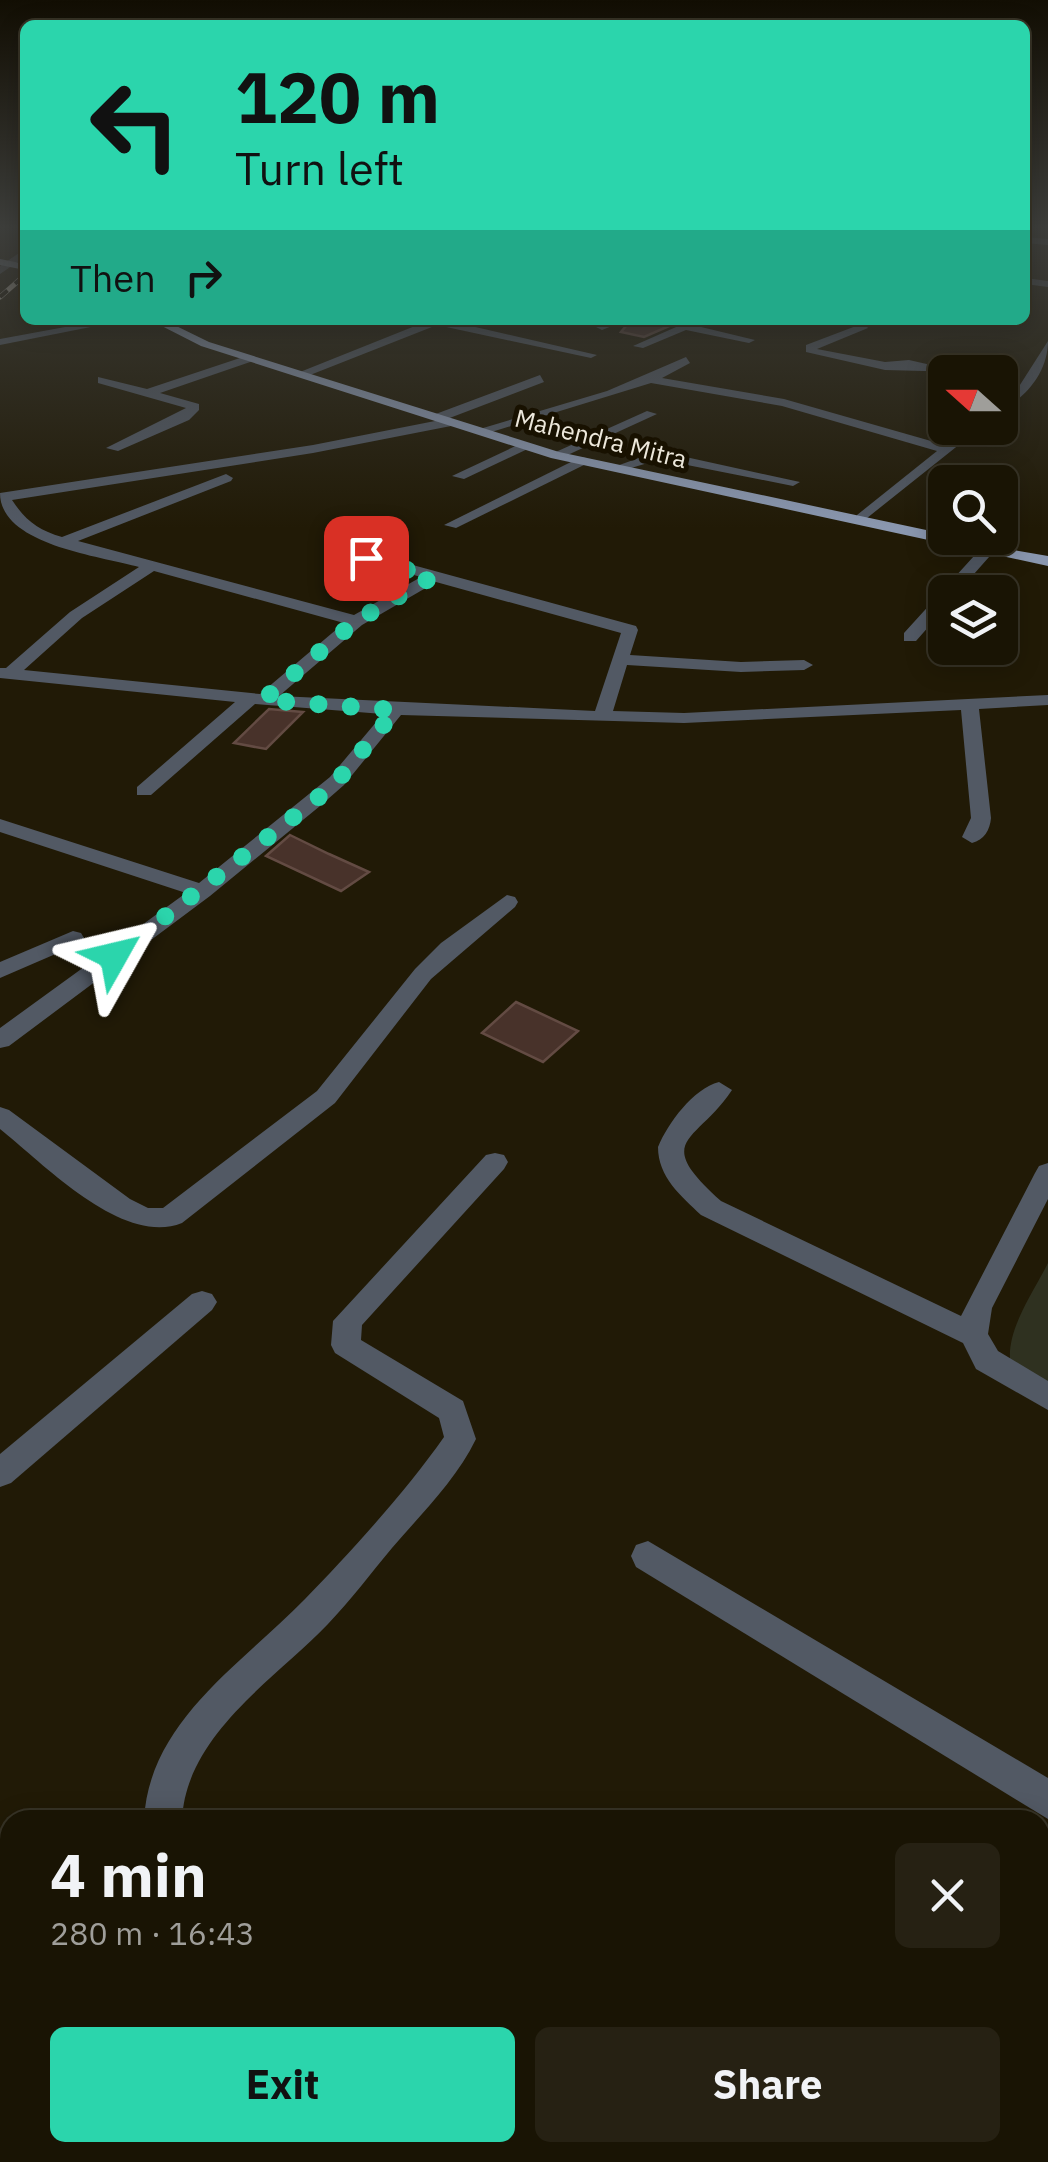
<!DOCTYPE html>
<html lang="en">
<head>
<meta charset="utf-8">
<style>
  body { margin:0; font-family:"IBM Plex Sans",sans-serif; background:#262113; color:#f1f3f6; height:100vh; display:flex; flex-direction:column; font-size:38px; white-space:nowrap }
  * { box-sizing:border-box; margin:0 }
  p { font-size:32px; color:#9f9e9a }
  .icon { flex:none; width:55px; height:55px; fill:none; stroke:currentColor; stroke-width:2; stroke-linecap:round; stroke-linejoin:round }
  .map { position:relative; flex:1; overflow:hidden }
  .details { position:absolute; left:0px; top:1810px; width:1050px; height:352px; display:flex; flex-direction:column; background:#191404; border-radius:30px 30px 0 0; box-shadow:0 5px 25px #0003,0 0 0 2px #373326 }
  .details>* { flex:none }
  .hud { position:absolute; left:20px; top:20px; width:1010px; height:305px; border-radius:15px; box-shadow:0 5px 25px #0003,0 0 0 2px #373326; background:#2bd5ac; color:#111; overflow:hidden }
  .needle { width:65px; rotate:291deg }
  .tools { position:absolute; left:928px; top:355px; display:grid; gap:20px }
  .tools a { display:grid; place-items:center; width:90px; height:90px; border-radius:15px; background:#191404; box-shadow:0 5px 25px #0003,0 0 0 2px #373326; font-size:50px }
  .pin { position:absolute; display:grid; place-items:center; width:85px; height:85px; color:#fff; margin:-42px; border-radius:20px; box-shadow:0 5px 15px #0006 }
  .me { position:absolute; width:110px; margin:-55px; rotate:53deg; stroke-linejoin:round; filter:drop-shadow(0 0 8px #0008) }
  .turn { display:flex; align-items:center; gap:35px; height:210px; padding:0 50px; font-size:45px }
  .turn .icon { width:130px; height:130px; stroke-width:2.5 }
  .turn b { display:block; font-size:70px; line-height:85px }
  .then { display:flex; align-items:center; height:95px; padding:0 50px; background:#0003; gap:20px; font-size:38px }
  .round { display:grid; place-items:center; flex:none; width:105px; height:105px; border-radius:15px; background:#262113 }
  .overview { display:flex; align-items:center; justify-content:space-between; height:170px; padding:0 50px }
  h1 { font-size:60px; font-weight:700; line-height:75px }
  .button { display:flex; gap:20px; margin-top:auto; padding:20px 50px }
  .button a { flex:1; height:115px; border-radius:15px; background:#2bd5ac; color:#111; font-size:40px; font-weight:700; line-height:115px; text-align:center }
  .button a+a { background:#262113; color:#f1f3f6 }
  .map>svg:first-child { display:block }
  .green { fill:#2f3120 }
  .building { fill:#48322a; stroke:#634b43; stroke-width:2.5 }
  .lines { fill:none; stroke-linecap:round; stroke-linejoin:round }
  .minor { fill:#525964; fill-rule:evenodd }
  .major { fill:#8a97af; fill-rule:evenodd }
  .rail-casing { stroke:#d2ccbe; stroke-width:5 }
  .rail { stroke:#181100; stroke-width:4; stroke-dasharray:10; stroke-linecap:butt }
  .route { stroke:#2bd5ac; stroke-width:18; stroke-dasharray:0 32.4 }
  .labels { text-anchor:middle; dominant-baseline:central; stroke-width:10; stroke-linejoin:round; paint-order:stroke }
  .far-street-label { font-size:25px; fill:#ede8db; stroke:#181100 }
</style>
</head>
<body>
<div class="map">
<svg width="1048" height="2162" viewBox="0 0 1048 2162">
  <rect width="100%" height="100%" fill="#211a06"/>
  <path class="green" d="M1048 1263V1392L1010 1359C1008 1327 1034 1291 1048 1263Z"/>
  <g class="building">
    <polygon points="631,320 683,320 644,337 621,332"/>
    <polygon points="269,709 303,712 266,749 234,743"/>
    <polygon points="290,835 329,854 369,872 341,891 266,856"/>
    <polygon points="516,1002 578,1031 543,1062 482,1033"/>
  </g>
  <g class="lines">
    <g class="minor">
      <polygon points="1025,237 1048,239 1048,245 1025,243"/>
      <polygon points="25,249 25,257 0,274 0,266"/>
      <polygon points="1025,278 1048,281 1048,287 1025,284"/>
      <polygon points="103,320 126,320 0,345 0,339"/>
      <polygon points="430,320 445,320 597,355 591,358 437,325 305,377 295,374"/>
      <polygon points="611,320 627,320 602,330 596,327"/>
      <polygon points="692,320 706,320 697,326 755,340 749,343 686,330 643,348 633,346"/>
      <polygon points="864,323 868,328 817,349 885,362 909,360 962,372 885,370 806,352 806,345"/>
      <path d="M1048 341C1048 371 1027 398 1000 410V400L1018 388Z"/>
      <polygon points="249,355 253,361 160,393 199,404 199,410 189,420 118,451 106,448 186,408 98,383 98,377 147,389"/>
      <polygon points="686,357 690,363 662,378 784,399 945,445 967,428 980,428 862,522 857,521 857,515 937,451 782,406 651,383 485,434 473,431 607,391"/>
      <path d="M540 375 544 382 447 419 457 422 451 426 313 453 12 500C26 521 38 530 62 537L226 474 233 478 231 481 78 541 354 615 421 577 360 560 357 557 365 552 636 626 638 630 630 655 741 662 804 660 813 665 804 670 741 672 627 665 613 711 684 713 1048 695V705L979 709 991 818C990 830 984 840 972 843L962 837 971 818 961 710 684 723 401 715 344 785 320 806 210 896 9 1046 0 1048V1028L186 893 0 832V819L199 883 330 777 383 714 255 704 151 795H137V787L235 702 0 678V668H6L70 612 139 567C100 556 0 545 0 493L313 445 435 421 433 415ZM154 571 344 623 260 694 24 670 82 618ZM436 582 621 633 595 711 279 696 362 625Z"/>
      <polygon points="647,411 657,414 561,458 549,455"/>
      <polygon points="522,443 534,446 464,479 452,476"/>
      <polygon points="650,454 672,454 800,482 793,486 672,462 651,462 618,472 611,468"/>
      <polygon points="581,457 586,458 586,464 456,528 444,525"/>
      <polygon points="984,545 997,548 958,592 945,592 945,608 916,641 904,641 904,633"/>
      <path d="M507 895 515 897 518 902 515 907 431 979 335 1103 182 1223C123 1247 44 1164 0 1129V1107L9 1110 130 1199 148 1208H163L317 1091 415 969 441 943Z"/>
      <polygon points="73,931 81,933 84,938 81,943 0,978 0,962"/>
      <path d="M719 1082 732 1090C696 1144 651 1138 721 1201L961 1316 1035 1173 1039 1166 1048 1163V1199L992 1308 988 1334 998 1351 1048 1381V1410L976 1369 963 1343 701 1215C681 1196 658 1177 658 1147 668 1123 693 1089 719 1082Z"/>
      <path d="M495 1153 504 1155 508 1162 504 1169 362 1325 361 1340 463 1401 476 1439C456 1480 422 1513 392 1548 371 1573 351 1600 328 1624 274 1680 186 1735 182 1820H144C149 1721 242 1664 305 1599 350 1553 407 1490 444 1437L439 1418 335 1353 331 1345 333 1321 486 1155Z"/>
      <polygon points="202,1291 212,1294 217,1302 212,1310 11,1483 0,1487 0,1454 192,1294"/>
      <polygon points="648,1541 1048,1778 1048,1819 636,1567 631,1556 636,1545"/>
      <polygon points="0,2071 10,2075 10,2129 0,2125"/>
      <polygon points="23,2152 72,2152 75,2162 27,2162"/>
    </g>
    <g class="major">
      <polygon points="0,259 25,264 25,270 0,265"/>
      <polygon points="150,320 164,320 209,342 559,452 945,534 945,538 1048,556 1048,566 551,458 201,346"/>
    </g>
    <g class="rail-casing">
      <polyline id="rail" points="0,297 25,275"/>
    </g>
    <use href="#rail" class="rail"/>
  </g>
  <linearGradient id="sky" x2="0" y2="1"><stop stop-color="#120e03"/><stop offset="0.43" stop-color="#3d3e3b"/><stop offset="1" stop-color="#3d3e3b" stop-opacity="0"/></linearGradient>
  <rect width="1048" height="528" fill="url(#sky)"/>
  <g class="lines">
    <polyline class="route" points="114,956 313,802 337,781 396,710 263,700 356,621 432,577 366,558"/>
  </g>
  <g class="labels">
    <g class="far-street-label">
      <text transform="translate(601 438) rotate(14)">Mahendra Mitra</text>
    </g>
  </g>
</svg>
<div class="tools">
<a><svg class="needle" viewBox="-14 -14 28 28"><path d="M0-13l5 13h-10z" fill="#e53935"/><path d="M0 13l5-13h-10z" fill="#9f9e9a"/></svg></a>
<a><svg class="icon" aria-label="search" viewBox="0 0 24 24"><circle cx="10" cy="10" r="6"/><path d="M15 15l6 6"/></svg></a>
<a><svg class="icon" aria-label="layers" viewBox="0 0 24 24"><path d="M12 4l9 5-9 5-9-5zM3 14l9 5 9-5"/></svg></a>
</div>
<div class="pin" style="left:366px;top:558px;background:#d93025"><svg class="icon" aria-label="arrive" viewBox="0 0 24 24"><path d="M6 21V4h12l-3 4 3 4H6"/></svg></div>
<svg class="me" style="left:114px;top:956px" viewBox="-20 -20 40 40"><path d="M0-17L14 15 0 8-14 15z" fill="#2bd5ac" stroke="#fff" stroke-width="4"/></svg>
<div class="hud">
<div class="turn"><svg class="icon" aria-label="left" viewBox="0 0 24 24"><path d="M17 20v-9H6M10 6l-5 5 5 5"/></svg><div><b>120 m</b>Turn left</div></div>
<div class="then">Then<svg class="icon" aria-label="right" viewBox="0 0 24 24"><path d="M7 20v-9h11M14 6l5 5-5 5"/></svg></div>
</div>
<section class="details">
<div class="overview"><div><h1>4 min</h1><p>280 m · 16:43</p></div><a class="round"><svg class="icon" aria-label="close" viewBox="0 0 24 24"><path d="M6 6l12 12M18 6L6 18"/></svg></a></div>
<div class="button"><a>Exit</a><a>Share</a></div>
</section>
</div>
</body>
</html>
